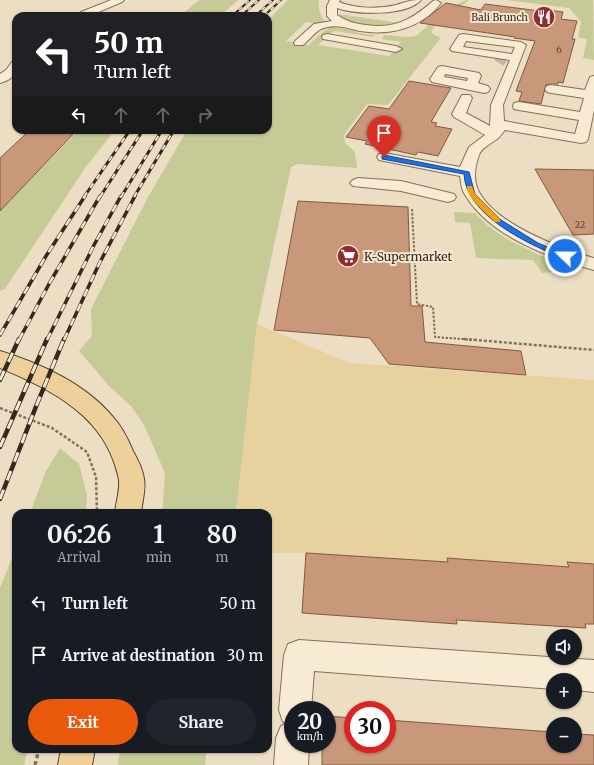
<!DOCTYPE html>
<html lang="en">
<head>
<meta charset="utf-8">
<style>
  body { margin:0; font-family:Merriweather,serif; background:#20242c; color:#f1f3f6; height:100vh; display:flex; flex-direction:column; font-size:15px; white-space:nowrap }
  * { box-sizing:border-box; margin:0 }
  p { font-size:13px; color:#9ea1a6 }
  .icon { flex:none; width:22px; height:22px; fill:none; stroke:currentColor; stroke-width:2; stroke-linecap:round; stroke-linejoin:round }
  .map { position:relative; flex:1; overflow:hidden }
  .drawer { position:absolute; left:12px; top:509px; width:260px; height:244px; display:flex; flex-direction:column; background:#171b24; border-radius:12px; box-shadow:0 1px 3px #0004 }
  .drawer>* { flex:none }
  .banner { position:absolute; left:12px; top:12px; width:260px; height:122px; border-radius:12px; box-shadow:0 1px 3px #0004; background:#202124; color:#fff; overflow:hidden }
  .controls { position:absolute; left:546px; top:629px; display:grid; gap:8px }
  .controls a { display:grid; place-items:center; width:36px; height:36px; border-radius:50%; background:#171b24; box-shadow:0 1px 3px #0004; font-size:20px }
  .speed { position:absolute; left:284px; top:701px; display:flex; gap:8px; font-size:20px; font-weight:700; text-align:center }
  .speed>* { display:grid; place-content:center; width:52px; height:52px; border-radius:50%; background:#171b24; box-shadow:0 1px 3px #0004; line-height:1 }
  .speed small { font-size:10px; font-weight:400 }
  .speed .limit { border:6px solid #d22; background:#fff; color:#111 }
  .pin { position:absolute; display:grid; place-items:center; width:34px; height:34px; color:#fff; margin:-41px -17px; border-radius:50% 50% 50% 0; rotate:-45deg; box-shadow:0 0 4px #0007 }
  .pin .icon { rotate:45deg }
  .me { position:absolute; width:44px; margin:-22px; rotate:292deg; stroke-linejoin:round; filter:drop-shadow(0 0 3px #0008) }
  .turn { display:flex; align-items:center; gap:14px; height:84px; padding:0 16px; font-size:18px }
  .turn .icon { width:52px; height:52px; stroke-width:2.5 }
  .turn b { display:block; font-size:28px; line-height:34px }
  .lanes { display:flex; align-items:center; height:38px; padding:0 16px; background:#0003; justify-content:center; gap:20px; direction:ltr }
  .lanes .off { opacity:.35 }
  .eta { display:flex; justify-content:space-evenly; align-items:center; height:68px; text-align:center }
  .eta b { font-size:24px; font-weight:700; line-height:28px }
  .primary-button { display:flex; gap:8px; margin-top:auto; padding:8px 16px }
  .primary-button a { flex:1; height:46px; border-radius:24px; background:#ea580c; color:#fff; font-size:16px; font-weight:700; line-height:46px; text-align:center }
  .primary-button a+a { background:#20242c; color:#f1f3f6 }
  ul { padding:0; list-style:none }
  li { display:flex; align-items:center; gap:12px; height:52px; padding:0 16px }
  li div { flex:1 }
  li b { display:block; font-size:15px }
  li em { font-style:normal }
  .map>svg:first-child { display:block }
  .green { fill:#c6ca96 }
  .sand { fill:#e7d19f }
  .building { fill:#c99779; stroke:#835840 }
  .lines { fill:none; stroke-linecap:round; stroke-linejoin:round }
  .minor-tunnel { stroke:#c7baa1; stroke-width:11; stroke-dasharray:11 5.5; stroke-linecap:butt }
  .minor-casing { stroke:#856f5a; stroke-width:2 }
  .major-casing { stroke:#533e2e; stroke-width:2 }
  .path-far2 { stroke:#856f5a; stroke-width:2; stroke-dasharray:2.5 1.5; stroke-linecap:butt }
  .path-far1 { stroke:#856f5a; stroke-width:2.5; stroke-dasharray:3 2; stroke-linecap:butt }
  .path { stroke:#856f5a; stroke-width:3.5; stroke-dasharray:4 3; stroke-linecap:butt }
  .minor { fill:#f7ebd4; fill-rule:evenodd }
  .major { fill:#eed19a; fill-rule:evenodd }
  .rail-far3-casing { stroke:#35281d; stroke-width:2 }
  .rail-far2-casing { stroke:#35281d; stroke-width:3 }
  .rail-far1-casing { stroke:#35281d; stroke-width:3.5 }
  .rail-casing { stroke:#35281d; stroke-width:4.5 }
  .rail-far3 { stroke:#f4e8d1; stroke-width:1.5; stroke-dasharray:4.5; stroke-linecap:butt }
  .rail-far2 { stroke:#f4e8d1; stroke-width:2; stroke-dasharray:5.5; stroke-linecap:butt }
  .rail-far1 { stroke:#f4e8d1; stroke-width:2.5; stroke-dasharray:8; stroke-linecap:butt }
  .rail { stroke:#f4e8d1; stroke-width:3; stroke-dasharray:10; stroke-linecap:butt }
  .route { fill:#1a73e8; stroke:#114b97 }
  .slow { fill:#f59e0b }
  .labels { text-anchor:middle; dominant-baseline:central; stroke-width:4; stroke-linejoin:round; paint-order:stroke }
  .far-number-label { font-size:9px; fill:#5a4434 }
  .far-poi-label { font-size:10px; fill:#35281d; stroke:#f4e8d1; text-anchor:end }
  .poi-label { font-size:12px; fill:#35281d; stroke:#f4e8d1; text-anchor:start }
</style>
</head>
<body>
<div class="map">
<svg width="594" height="765" viewBox="0 0 594 765">
  <rect width="100%" height="100%" fill="#ecdec2"/>
  <g class="green">
    <polygon points="199,0 238,0 220,16 180,16"/>
    <path d="M288 0H319C317 9 321 17 327 23L322 24 306 22 286 41 309 45C330 25 329 23 358 30L357 32 358 33 375 35 373 37 334 31 318 45 389 56 401 42 382 39 384 35 407 37 416 36C427 27 456 0 469 0L434 27 431 33 441 38 388 105 367 104 344 135 345 143 355 152 357 168 298 164 291 167 257 324 236 513H162L165 473 144 425 131 406 109 386 79 351 92 336 91 309 148 197 187 130H268V20Z"/>
    <polygon points="507,0 593,0 594,60 583,58 587,39 578,38 581,22 569,8"/>
    <path d="M339 14 399 23C375 28 361 28 339 17Z"/>
    <polygon points="79,130 115,130 85,168 5,289 0,291 0,205 5,205"/>
    <path d="M454 212 475 213C497 238 527 249 555 262L556 265 553 272 542 273 533 260 476 258 470 223 455 222Z"/>
    <polygon points="60,448 79,464 87,495 86,513 30,513 46,471"/>
    <polygon points="16,548 16,749 28,749 24,765 0,765 0,588"/>
    <polygon points="120,749 207,749 205,765 118,765"/>
  </g>
  <polygon class="sand" points="257,324 350,363 594,380 594,564 568,562 569,567 448,558 448,562 306,553 270,553 271,536 268,536 268,513 236,513"/>
  <g class="building">
    <polygon points="446,3 481,10 485,4 540,11 541,9 563,12 561,19 577,21 572,39 575,39 563,83 558,82 558,84 551,84 546,85 541,104 519,101 522,92 516,91 535,41 514,38 515,37 420,23"/>
    <polygon points="409,81 451,88 431,122 437,123 435,126 452,129 438,156 418,152 416,155 365,144 367,141 346,137 369,106 389,109"/>
    <polygon points="30,130 77,130 0,211 0,158"/>
    <polygon points="535,169 594,170 594,234 573,235"/>
    <polygon points="298,201 408,207 411,306 422,306 425,342 521,351 526,375 389,364 370,338 274,330"/>
    <polygon points="306,553 448,562 447,558 569,567 567,562 594,564 594,624 585,624 586,628 456,620 457,624 302,613"/>
    <polygon points="327,716 353,718 353,744 387,744 387,720 553,732 553,746 575,746 575,734 594,735 594,765 322,765 322,744 327,744"/>
  </g>
  <g class="lines">
    <polyline class="minor-tunnel" points="499,63 502,58"/>
    <g class="minor-casing">
      <g id="minor">
        <polygon points="111,0 124,0 122,2 89,16 81,16 80,14 81,12"/>
        <path d="M330 0H340L339 2C356 9 378 9 396 5 406 2 410 0 421 0 407 16 356 15 337 8V15C346 21 355 24 366 25 395 29 411 20 433 1L436 0 441 3C422 28 390 36 360 31 348 28 334 23 321 29 315 32 308 41 303 45H295L294 43 295 41 314 24 332 21 327 16V6Z"/>
        <polygon points="327,34 396,46 402,49 396,52 323,39 322,37 323,35"/>
        <path d="M463 34 521 42 526 45 503 105 504 121 575 134 579 120 519 110 514 109 513 106 514 103 519 102 580 112 584 98 551 93 547 92 545 89 547 86 551 85 585 90 590 77 594 76V110L588 139 586 142 581 143 505 130C502 133 500 137 497 139 491 144 482 147 479 155 475 166 473 179 478 190 493 223 561 249 594 258V270C549 258 486 235 463 191 461 187 461 181 460 176L384 161 379 160 377 157 379 154 384 153 460 167 469 147 485 135 454 117 452 114 462 95H470L472 98 466 113 490 126 491 105 510 60 452 51 450 49 459 35ZM466 41 515 47 512 54 463 47Z"/>
        <path d="M16 61C16 74 14 79 0 83V74L6 70 12 62Z"/>
        <path d="M442 66 479 73 481 76 478 83 488 86 490 89 488 92 484 93 432 82 430 79 438 67ZM445 74 468 78 467 81 444 77Z"/>
        <polygon points="358,178 401,181 454,194 456,197 454,200 448,202 401,191 353,186 350,183 353,180"/>
        <polygon points="299,640 594,660 594,692 575,690 575,680 553,680 553,689 314,671 311,710 293,710 293,744 309,744 308,765 274,765 276,738 281,726 288,723 283,722 279,710 284,655 288,644"/>
      </g>
    </g>
    <g class="major-casing">
      <g id="major">
        <path d="M0 351C40 363 86 384 113 417 122 427 128 439 133 451 138 460 143 470 144 479 146 490 142 502 141 513H115C116 502 120 491 119 480 118 474 116 468 114 462 97 412 46 387 0 368Z"/>
        <polygon points="61,749 95,749 92,765 58,765"/>
      </g>
    </g>
    <polyline class="path-far2" points="412,209 417,304 433,307 435,337 476,340"/>
    <g class="path-far1">
      <polyline points="464,339 594,350"/>
      <polyline points="0,408 52,428 87,452 96,477 97,513"/>
    </g>
    <polyline class="path" points="35,765 39,749"/>
    <use href="#minor" class="minor"/>
    <use href="#major" class="major"/>
    <g class="rail-far3-casing">
      <g id="rail-far3">
        <polyline points="232,16 250,0"/>
        <polyline points="241,16 259,0"/>
        <polyline points="255,16 273,0"/>
        <polyline points="264,16 281,0"/>
      </g>
    </g>
    <g class="rail-far2-casing">
      <g id="rail-far2">
        <polyline points="84,197 130,130"/>
        <polyline points="100,197 143,130"/>
        <polyline points="121,197 162,130"/>
        <polyline points="134,197 174,130"/>
      </g>
    </g>
    <g class="rail-far1-casing">
      <g id="rail-far1">
        <polyline points="0,335 46,256 85,196"/>
        <polyline points="19,340 49,284 100,196"/>
        <polyline points="47,340 94,245 121,196"/>
        <polyline points="64,340 99,264 135,196"/>
      </g>
    </g>
    <g class="rail-casing">
      <g id="rail">
        <polyline points="0,380 19,339"/>
        <polyline points="0,447 47,339"/>
        <polyline points="0,499 37,404 64,339"/>
      </g>
    </g>
    <use href="#rail-far3" class="rail-far3"/>
    <use href="#rail-far2" class="rail-far2"/>
    <use href="#rail-far1" class="rail-far1"/>
    <use href="#rail" class="rail"/>
  </g>
  <path class="route" d="M384 155 469 172 475 194 501 220 538 243 569 256 568 258H562C529 244 466 216 464 174L382 159V156Z"/>
  <path class="slow" d="M467 186H472L475 194 500 219V222H495C487 214 466 197 467 186Z"/>
  <defs>
    <g id="restaurant-disc" transform="scale(1.15)"><circle r="9.5" fill="#922c31" stroke="#f4e8d1"/><path d="M-5-6h1v4h1v-4h1v4h1v-4h1v5L-1.5 .5V6h-2V.5L-5-1ZM5-6V6H3V1.5H1.5Q1.5-4 5-6Z" fill="#fff"/></g>
    <g id="supermarket-disc" transform="scale(1.15)"><circle r="9.5" fill="#922c31" stroke="#f4e8d1"/><path d="M-6-5.5h2.5l.6 2H6L4.5 2H-2.5L-4.4-4H-6ZM-1.5 3.2a1.3 1.3 0 1 0 .1 0ZM3 3.2a1.3 1.3 0 1 0 .1 0Z" fill="#fff"/></g>
  </defs>
  <g fill-rule="evenodd">
    <use href="#restaurant-disc" x="544" y="17"/>
    <use href="#supermarket-disc" x="348" y="256"/>
  </g>
  <g class="labels">
    <g class="far-number-label">
      <text x="559" y="49">6</text>
      <text x="580" y="224">22</text>
    </g>
    <g class="far-poi-label">
      <text x="528" y="17">Bali Brunch</text>
    </g>
    <g class="poi-label">
      <text x="364" y="256">K-Supermarket</text>
    </g>
  </g>
</svg>
<div class="controls">
<a><svg class="icon" aria-label="sound" viewBox="0 0 24 24"><path d="M4 9h4l5-4v14l-5-4H4zM17 9q2 3 0 6"/></svg></a>
<a>+</a>
<a>−</a>
</div>
<div class="speed"><div>20<small>km/h</small></div><div class="limit">30</div></div>
<div class="pin" style="left:384px;top:157px;background:#d93025"><svg class="icon" aria-label="arrive" viewBox="0 0 24 24"><path d="M6 21V4h12l-3 4 3 4H6"/></svg></div>
<svg class="me" style="left:565px;top:256px" viewBox="-20 -20 40 40"><circle r="17" fill="#1a73e8" stroke="#fff" stroke-width="3"/><path d="M0-11L8 9 0 5-8 9z" fill="#fff"/></svg>
<div class="banner">
<div class="turn"><svg class="icon" aria-label="left" viewBox="0 0 24 24"><path d="M17 20v-9H6M10 6l-5 5 5 5"/></svg><div><b>50 m</b>Turn left</div></div>
<div class="lanes"><svg class="icon" aria-label="left" viewBox="0 0 24 24"><path d="M17 20v-9H6M10 6l-5 5 5 5"/></svg><svg class="icon off" aria-label="ahead" viewBox="0 0 24 24"><path d="M12 20V5M6 11l6-6 6 6"/></svg><svg class="icon off" aria-label="ahead" viewBox="0 0 24 24"><path d="M12 20V5M6 11l6-6 6 6"/></svg><svg class="icon off" aria-label="right" viewBox="0 0 24 24"><path d="M7 20v-9h11M14 6l5 5-5 5"/></svg></div>
</div>
<section class="drawer">
<div class="eta">
<div><b>06:26</b><p>Arrival</p></div>
<div><b>1</b><p>min</p></div>
<div><b>80</b><p>m</p></div>
</div>
<ul>
<li><svg class="icon" aria-label="left" viewBox="0 0 24 24"><path d="M17 20v-9H6M10 6l-5 5 5 5"/></svg><div><b>Turn left</b></div><em>50 m</em></li>
<li><svg class="icon" aria-label="arrive" viewBox="0 0 24 24"><path d="M6 21V4h12l-3 4 3 4H6"/></svg><div><b>Arrive at destination</b></div><em>30 m</em></li>
</ul>
<div class="primary-button"><a>Exit</a><a>Share</a></div>
</section>
</div>
</body>
</html>
